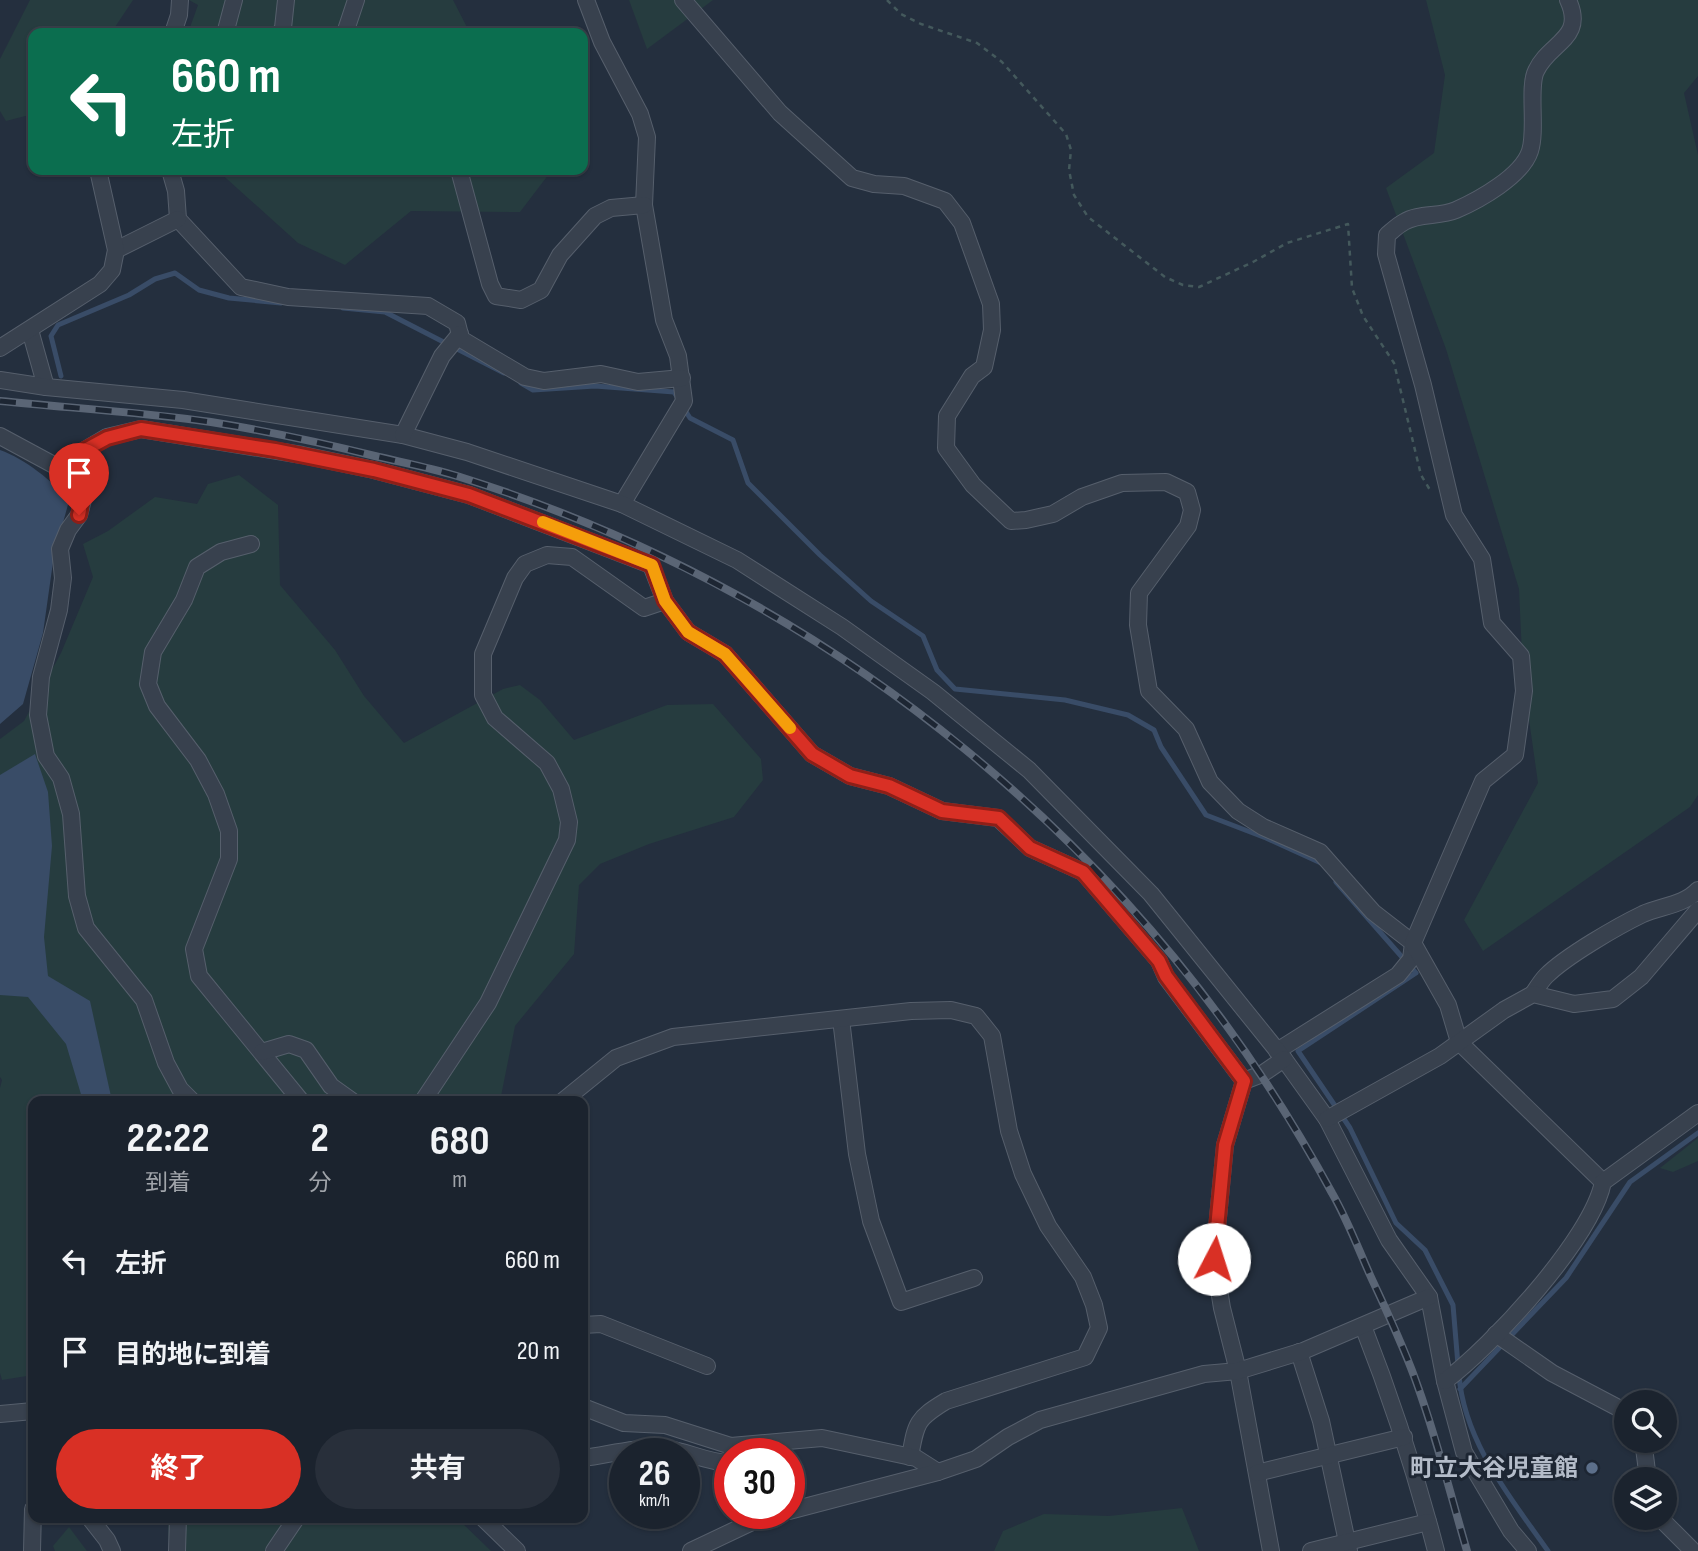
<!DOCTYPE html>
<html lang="ja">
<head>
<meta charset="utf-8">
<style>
  body { margin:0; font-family:"Sofia Sans Condensed","Noto Sans JP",sans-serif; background:#282f3a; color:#f1f3f6; height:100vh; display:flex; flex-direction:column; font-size:26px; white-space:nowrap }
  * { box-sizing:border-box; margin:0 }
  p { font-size:23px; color:#a0a4aa }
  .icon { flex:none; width:38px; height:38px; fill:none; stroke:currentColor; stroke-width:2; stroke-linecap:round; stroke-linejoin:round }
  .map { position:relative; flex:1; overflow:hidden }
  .details { position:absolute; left:28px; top:1096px; width:560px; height:427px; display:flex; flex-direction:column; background:#1b232e; border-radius:14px; box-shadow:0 2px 5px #0004,0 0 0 2px #39404a }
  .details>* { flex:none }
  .hud { position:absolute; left:28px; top:28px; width:560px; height:147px; border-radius:14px; box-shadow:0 2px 5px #0004,0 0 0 2px #39404a; background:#0b6e4f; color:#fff; overflow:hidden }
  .controls { position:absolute; left:1614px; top:1390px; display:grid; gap:14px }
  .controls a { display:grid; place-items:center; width:63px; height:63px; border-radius:50%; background:#1b232e; box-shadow:0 2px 5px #0004,0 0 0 2px #39404a; font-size:35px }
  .speed { position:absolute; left:609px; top:1438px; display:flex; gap:14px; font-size:35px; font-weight:700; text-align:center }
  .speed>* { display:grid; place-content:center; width:91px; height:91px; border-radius:50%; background:#1b232e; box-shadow:0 2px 5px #0004,0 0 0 2px #39404a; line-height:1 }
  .speed small { font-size:18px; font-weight:400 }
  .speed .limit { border:10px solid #d22; background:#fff; color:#111 }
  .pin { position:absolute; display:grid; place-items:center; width:60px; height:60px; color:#fff; margin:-72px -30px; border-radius:50% 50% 50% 0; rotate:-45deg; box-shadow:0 0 7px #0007 }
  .pin .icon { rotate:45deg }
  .me { position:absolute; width:77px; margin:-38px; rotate:5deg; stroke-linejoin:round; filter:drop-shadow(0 0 5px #0008) }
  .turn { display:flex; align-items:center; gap:24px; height:147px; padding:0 28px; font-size:32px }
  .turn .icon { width:91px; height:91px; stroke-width:2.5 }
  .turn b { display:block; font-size:49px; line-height:60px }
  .eta { display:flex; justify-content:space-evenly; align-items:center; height:119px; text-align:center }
  .eta b { font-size:42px; font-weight:700; line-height:49px }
  .button { display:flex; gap:14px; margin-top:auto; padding:14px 28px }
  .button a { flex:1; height:80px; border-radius:42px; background:#d93025; color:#fff; font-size:28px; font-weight:700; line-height:80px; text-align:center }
  .button a+a { background:#282f3a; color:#f1f3f6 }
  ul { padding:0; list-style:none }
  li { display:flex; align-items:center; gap:21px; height:91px; padding:0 28px }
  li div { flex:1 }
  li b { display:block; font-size:26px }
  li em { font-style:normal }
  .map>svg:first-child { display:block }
  .green { fill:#263c3f }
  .water { fill:#394c67 }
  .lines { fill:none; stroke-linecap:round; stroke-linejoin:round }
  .stream { stroke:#394c67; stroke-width:5 }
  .minor-casing { stroke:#565f6c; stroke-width:18 }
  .path { stroke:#44595c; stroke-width:2.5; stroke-dasharray:5 5; stroke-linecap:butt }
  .minor { stroke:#38414e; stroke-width:16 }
  .rail-casing { stroke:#5a6575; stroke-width:8 }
  .rail { stroke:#1d2633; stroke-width:5; stroke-dasharray:16; stroke-linecap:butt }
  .route-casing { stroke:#8d1f18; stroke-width:18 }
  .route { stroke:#d93025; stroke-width:12 }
  .slow { stroke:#f59e0b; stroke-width:12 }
  .service-dot { fill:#5c6f8a; stroke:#1d2633; stroke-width:2.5 }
  .labels { text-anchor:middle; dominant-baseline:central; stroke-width:6; stroke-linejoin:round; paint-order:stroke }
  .poi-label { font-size:24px; font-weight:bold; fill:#b4bcc9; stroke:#1d2633; text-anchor:end }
</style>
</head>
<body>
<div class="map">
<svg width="1698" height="1551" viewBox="0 0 1698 1551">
  <rect width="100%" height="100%" fill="#242f3e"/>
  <g class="green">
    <polygon points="30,0 133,0 111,33 33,33 33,114 6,121 0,111 0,59"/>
    <polygon points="189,0 453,0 470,33 188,33 198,5"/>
    <polygon points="629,0 713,0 647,49"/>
    <polygon points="1426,0 1698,0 1698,76 1684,93 1698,155 1698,795 1690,807 1483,951 1464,920 1538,783 1523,677 1519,589 1446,349 1386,188 1434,153 1445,75"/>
    <polygon points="217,170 552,170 520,212 411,211 345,265 298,243"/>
    <polygon points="239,475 278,505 280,585 335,650 364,696 404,743 503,689 520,685 540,700 574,740 667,705 713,704 761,759 763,780 734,817 649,844 600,864 579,885 574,954 515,1026 500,1101 33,1101 33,1375 2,1380 0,1373 0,1088 2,1080 0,1077 0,739 24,721 61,653 93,577 83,544 108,531 155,497 197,504 208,484"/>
    <polygon points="1698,1138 1698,1161 1673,1172 1660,1168"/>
    <polygon points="1182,1508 1199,1551 994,1551 1003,1531 1044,1514 1109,1516"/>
    <polygon points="168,1517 456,1517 491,1551 169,1551"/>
    <polygon points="69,1527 87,1551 55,1551 53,1546"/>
  </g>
  <g class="water">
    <path d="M0 450C25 459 53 481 69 501L54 555 43 633 23 704 0 724Z"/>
    <polygon points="35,754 48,792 52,846 44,937 48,976 90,1001 112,1101 83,1101 66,1044 28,997 0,995 0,775"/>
  </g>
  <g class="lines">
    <g class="stream">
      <polyline points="343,308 385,312 504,373"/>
      <polyline points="61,376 51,336 58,325 129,295 155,279 175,273 199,290 229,298 281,303"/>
      <polyline points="521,383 533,390 595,386 674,392 678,398"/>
      <polyline points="683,407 690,418 733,440 748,483 820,555 871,601 923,636 937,670 955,689 1065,700 1128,715 1154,730 1161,747 1206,815 1266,838 1321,863"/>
      <polyline points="1336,882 1416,973 1298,1051 1350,1128 1396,1223 1425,1250 1453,1305 1458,1365"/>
      <path d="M1459 1375C1464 1442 1511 1498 1548 1551"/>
      <polyline points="1460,1389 1566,1278 1630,1182 1698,1133"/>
    </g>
    <g class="minor-casing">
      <g id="minor">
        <polyline points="586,0 602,42 640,114 647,137 644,205 664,320 678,356 684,401 622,504"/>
        <polyline points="683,0 780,113 852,178 874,184 904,186 945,201 962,223 991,304 992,330 984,367 972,376 947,416 946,448 973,485 1011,521 1026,520 1053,514 1082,497 1122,483 1166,482 1187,492 1192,510 1188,526 1139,593 1138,625 1149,691 1186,729 1210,782 1238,811 1263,827 1320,852 1373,912 1413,943 1411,959 1398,975 1277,1051"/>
        <path d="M1568 0C1586 39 1549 42 1536 71 1528 87 1537 130 1530 151 1522 176 1479 200 1456 210 1440 217 1418 213 1404 222 1398 225 1392 231 1387 235L1386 254 1423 385 1454 515 1482 559 1492 623 1521 656 1524 691 1515 755 1483 781 1413 943 1448 1005 1459 1042 1603 1182"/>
        <polyline points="173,33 179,15 180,0"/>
        <polyline points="227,33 226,30 234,0"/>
        <polyline points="280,33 283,28 286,0"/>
        <polyline points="345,33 356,0"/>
        <polyline points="170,170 176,191 178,219 241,287 288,297 428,306 457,323 461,339 525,377 544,381 601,374 638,382 682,378"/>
        <polyline points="459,170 490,284 496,296 521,300 541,290 560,255 595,216 611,208 644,205"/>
        <polyline points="116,250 178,219"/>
        <polyline points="30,330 46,387"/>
        <polyline points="0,348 100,284 112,270 116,250 98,170"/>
        <polyline points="0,380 46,387 183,400 403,435 467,452 622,504 737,560 842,627 933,692 1029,770 1151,894 1284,1059 1327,1119 1389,1240 1429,1297 1445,1381 1464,1452 1511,1531 1528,1551"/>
        <polyline points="403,435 442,356 460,334"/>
        <polyline points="0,436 63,470 77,485 83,500 79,515 68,530 60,549 63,578 59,610 41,677 38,715 46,756 61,778 71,814 77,896 86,928 144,1000 166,1063 180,1089 192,1101"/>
        <polyline points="63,470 85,450 107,437 141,429 302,455 374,470 469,495 651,565 665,601 688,632 725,654 812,754 850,776 889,786 942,811 998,818 1030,848 1083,872 1159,961 1166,977 1244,1081"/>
        <polyline points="251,544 221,552 197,567 184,600 153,652 148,684 157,706 198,760 216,794 229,831 229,859 194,949 199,976 301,1101"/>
        <path d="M1533 994C1537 988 1541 981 1546 976 1566 956 1618 926 1643 914 1661 906 1684 905 1698 890"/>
        <polyline points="841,1019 857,1154 871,1221 901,1302 974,1278"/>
        <polyline points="262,1052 289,1044 306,1050 331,1086 352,1101"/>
        <polyline points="1244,1081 1225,1145 1214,1259 1222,1308 1238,1371 1271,1551"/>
        <polyline points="1244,1081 1262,1074 1284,1059"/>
        <polyline points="423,1101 488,1003 567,840 569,822 561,789 547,763 495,718 483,695 483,654 515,578 525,564 547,555 572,557 644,608 665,601"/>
        <path d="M563 1101 616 1058 673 1037 911 1011 951 1010 976 1016 992 1036 1009 1131 1023 1174 1048 1226 1083 1277 1094 1305 1099 1328 1085 1357 946 1401C916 1419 916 1423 910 1457"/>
        <polyline points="1327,1119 1440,1056 1504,1010 1533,994 1574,1004 1613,999 1641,977 1698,910"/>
        <polyline points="583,1325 601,1324 707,1366"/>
        <path d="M1363 1326C1392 1400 1416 1474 1436 1551"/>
        <polyline points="1496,1334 1552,1373 1626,1412"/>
        <polyline points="1299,1352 1321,1421 1349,1551"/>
        <path d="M1445 1381C1492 1346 1592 1238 1603 1182L1698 1113"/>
        <polyline points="583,1407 624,1423 665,1425 731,1446 822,1438 916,1458 938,1472"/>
        <polyline points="0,1414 33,1411"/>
        <polyline points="1643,1440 1648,1479"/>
        <path d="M583 1458C607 1455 635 1447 660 1448 684 1449 706 1463 730 1463"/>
        <polyline points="1257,1473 1404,1437"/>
        <polyline points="789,1511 938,1472 976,1459 1008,1437 1040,1420 1204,1374 1238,1371 1303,1351 1429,1297"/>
        <polyline points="89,1517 107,1540 112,1551"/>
        <polyline points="482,1517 517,1551"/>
        <polyline points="1659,1517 1693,1551"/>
        <polyline points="32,1551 33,1509"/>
        <polyline points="177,1551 178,1517"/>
        <polyline points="274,1551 297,1517"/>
        <polyline points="691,1551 754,1521 780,1514"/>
        <polyline points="1311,1551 1428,1522"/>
      </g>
    </g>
    <polyline class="path" points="887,0 901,14 921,24 977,43 1002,62 1066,134 1071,150 1069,170 1074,195 1088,217 1165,277 1183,285 1199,287 1253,262 1287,243 1348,224 1352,288 1363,316 1394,363 1421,475 1430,490"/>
    <use href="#minor" class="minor"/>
    <g class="rail-casing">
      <path id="rail" d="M0 401C70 408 141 412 211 422 267 431 323 443 379 457 405 463 431 468 457 476 831 593 1145 848 1332 1193 1347 1219 1358 1248 1370 1275 1387 1312 1405 1349 1418 1387 1437 1440 1451 1496 1467 1551"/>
    </g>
    <use href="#rail" class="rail"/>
  </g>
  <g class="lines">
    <g class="route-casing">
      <path id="route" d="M79 515C84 494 77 485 63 470L85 450 107 438 141 429 275 450 374 470 469 495 652 565 665 601 688 632 725 654 812 754 850 776 889 786 942 811 999 818 1030 848 1083 872 1159 961 1166 976 1244 1081 1225 1145 1214 1259"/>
    </g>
    <use href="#route" class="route"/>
    <polyline class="slow" points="543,522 652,565 665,601 688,632 725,654 790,728"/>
  </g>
  <circle class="service-dot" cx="1592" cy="1468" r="7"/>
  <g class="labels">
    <g class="poi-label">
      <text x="1578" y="1468">町立大谷児童館</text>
    </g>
  </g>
</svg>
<div class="controls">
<a><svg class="icon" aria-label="search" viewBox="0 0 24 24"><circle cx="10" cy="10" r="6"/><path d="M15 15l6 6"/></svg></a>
<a><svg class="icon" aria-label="layers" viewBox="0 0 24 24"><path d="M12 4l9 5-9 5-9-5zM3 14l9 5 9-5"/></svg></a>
</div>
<div class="speed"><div>26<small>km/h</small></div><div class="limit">30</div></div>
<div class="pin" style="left:79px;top:515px;background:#d93025"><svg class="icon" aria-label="arrive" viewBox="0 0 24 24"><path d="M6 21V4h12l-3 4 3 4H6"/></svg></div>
<svg class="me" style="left:1214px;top:1259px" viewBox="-20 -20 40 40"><circle r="19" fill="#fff"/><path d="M0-13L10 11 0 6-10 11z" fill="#d93025"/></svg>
<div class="hud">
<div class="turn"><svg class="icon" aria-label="left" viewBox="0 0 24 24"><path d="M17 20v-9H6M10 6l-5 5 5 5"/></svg><div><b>660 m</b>左折</div></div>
</div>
<section class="details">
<div class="eta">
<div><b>22:22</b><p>到着</p></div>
<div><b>2</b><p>分</p></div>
<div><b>680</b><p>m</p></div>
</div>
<ul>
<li><svg class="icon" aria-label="left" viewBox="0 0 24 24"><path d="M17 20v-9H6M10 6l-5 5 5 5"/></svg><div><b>左折</b></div><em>660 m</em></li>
<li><svg class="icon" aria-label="arrive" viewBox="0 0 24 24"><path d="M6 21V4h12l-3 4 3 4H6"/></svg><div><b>目的地に到着</b></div><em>20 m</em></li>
</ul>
<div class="button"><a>終了</a><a>共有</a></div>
</section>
</div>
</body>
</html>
